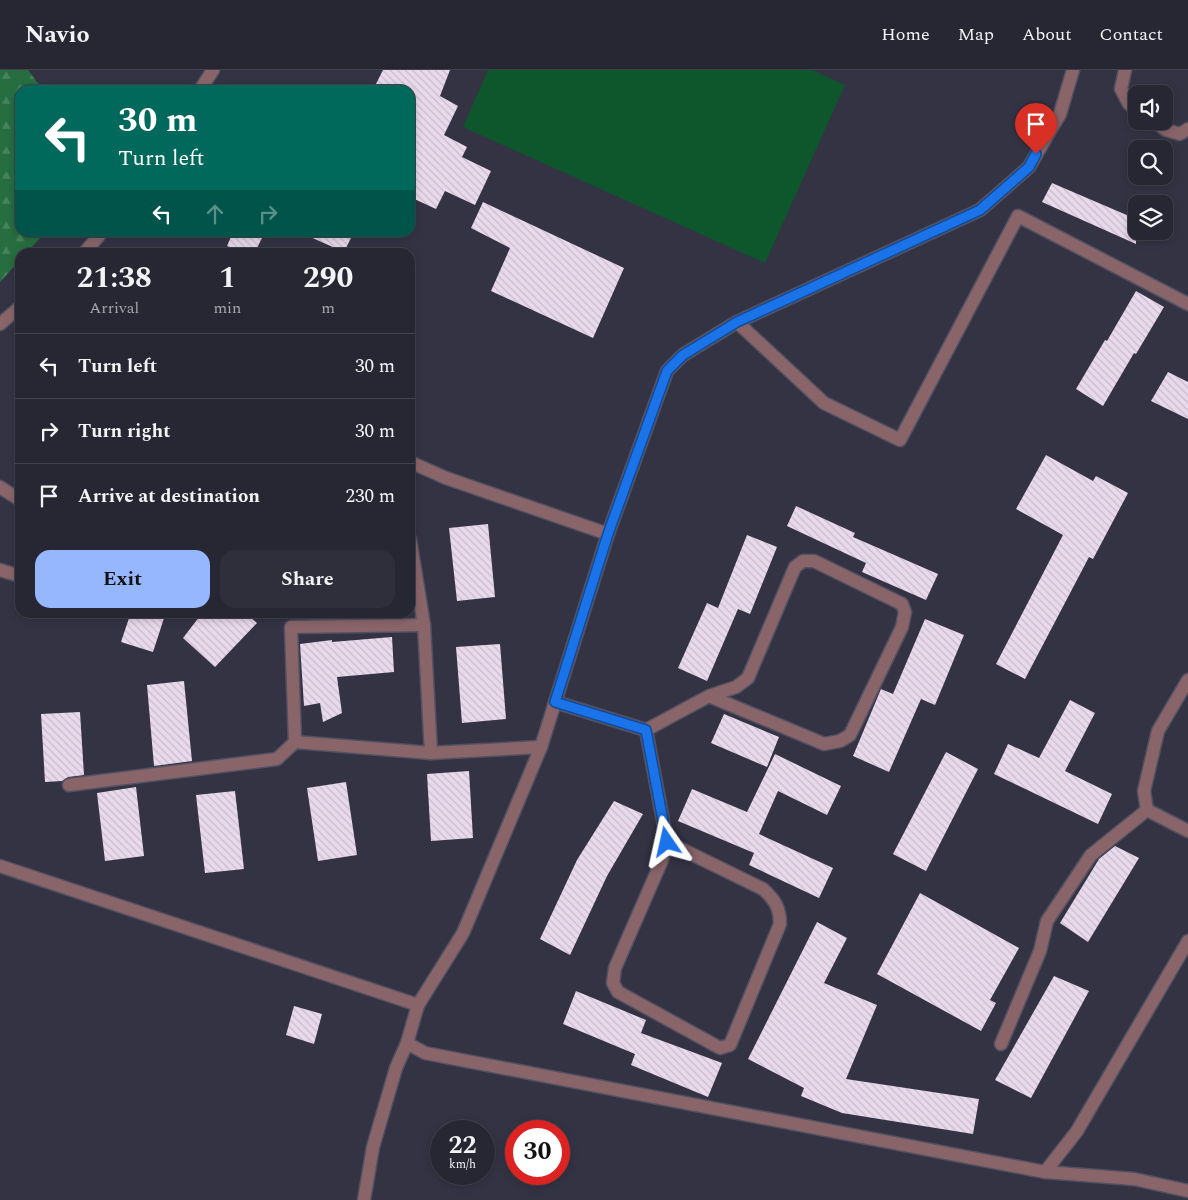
<!DOCTYPE html>
<html lang="en">
<head>
<meta charset="utf-8">
<style>
  body { margin:0; font-family:Spectral,serif; background:#2f2e3b; color:#f1f3f6; height:100vh; display:flex; flex-direction:column; font-size:19px; white-space:nowrap }
  * { box-sizing:border-box; margin:0 }
  p { font-size:16px; color:#a4a5ac }
  .icon { flex:none; width:28px; height:28px; fill:none; stroke:currentColor; stroke-width:2; stroke-linecap:round; stroke-linejoin:round }
  .map { position:relative; flex:1; overflow:hidden }
  .drawer { position:absolute; left:15px; top:178px; width:400px; height:370px; display:flex; flex-direction:column; background:#272633; border-radius:15px; box-shadow:0 2px 8px #0003,0 0 0 1px #43434e }
  .drawer>* { flex:none }
  .hud { position:absolute; left:15px; top:15px; width:400px; height:152px; border-radius:15px; box-shadow:0 2px 8px #0003,0 0 0 1px #43434e; background:#00695c; color:#fff; overflow:hidden }
  .tools { position:absolute; left:1128px; top:15px; display:grid; gap:10px }
  .tools a { display:grid; place-items:center; width:45px; height:45px; border-radius:10px; background:#272633; box-shadow:0 2px 8px #0003,0 0 0 1px #43434e; font-size:25px }
  .speed { position:absolute; left:430px; top:1050px; display:flex; gap:10px; font-size:25px; font-weight:700; text-align:center }
  .speed>* { display:grid; place-content:center; width:65px; height:65px; border-radius:50%; background:#272633; box-shadow:0 2px 8px #0003,0 0 0 1px #43434e; line-height:1 }
  .speed small { font-size:12px; font-weight:400 }
  .speed .limit { border:8px solid #d22; background:#fff; color:#111 }
  .pin { position:absolute; display:grid; place-items:center; width:42px; height:42px; color:#fff; margin:-51px -21px; border-radius:50% 50% 50% 0; rotate:-45deg; box-shadow:0 0 5px #0007 }
  .pin .icon { rotate:45deg }
  .me { position:absolute; width:55px; margin:-28px; rotate:349deg; stroke-linejoin:round; filter:drop-shadow(0 0 4px #0008) }
  .turn { display:flex; align-items:center; gap:18px; height:105px; padding:0 20px; font-size:22px }
  .turn .icon { width:65px; height:65px; stroke-width:2.5 }
  .turn b { display:block; font-size:35px; line-height:42px }
  .lanes { display:flex; align-items:center; height:48px; padding:0 20px; background:#0003; justify-content:center; gap:25px; direction:ltr }
  .lanes .off { opacity:.35 }
  .eta { display:flex; justify-content:space-evenly; align-items:center; height:85px; text-align:center }
  .eta b { font-size:30px; font-weight:700; line-height:35px }
  .button { display:flex; gap:10px; margin-top:auto; padding:10px 20px }
  .button a { flex:1; height:58px; border-radius:15px; background:#96b6fd; color:#111; font-size:20px; font-weight:700; line-height:58px; text-align:center }
  .button a+a { background:#2f2e3b; color:#f1f3f6 }
  ul { padding:0; list-style:none }
  li { display:flex; align-items:center; gap:15px; height:65px; padding:0 20px; border-top:1px solid #43434e }
  li div { flex:1 }
  li b { display:block; font-size:19px }
  li em { font-style:normal }
  header { display:flex; align-items:center; gap:30px; box-sizing:border-box; height:70px; padding:0 25px; background:#272633; border-bottom:1px solid #43434e }
  header strong { font-size:24px }
  nav { display:flex; gap:28px; margin-inline-start:auto; font-size:18px }
  .map>svg:first-child { display:block }
  .forest { fill:url(#forest-firs) }
  .pitch { fill:#0e572c }
  .building { fill:url(#building-back-hatch) }
  .lines { fill:none; stroke-linecap:round; stroke-linejoin:round }
  .street-casing { stroke:#525162; stroke-width:15 }
  .street { stroke:#89656a; stroke-width:12 }
  .route-casing { stroke:#114b97; stroke-width:12 }
  .route { stroke:#1a73e8; stroke-width:9 }
</style>
</head>
<body>
<header>
<strong>Navio</strong>
<nav><a>Home</a><a>Map</a><a>About</a><a>Contact</a></nav>
</header>
<div class="map">
<svg width="1188" height="1130" viewBox="0 0 1188 1130">
  <defs>
    <pattern id="forest-firs" width="22" height="20" patternUnits="userSpaceOnUse" patternTransform="scale(1.25)"><rect width="22" height="20" fill="#266e3f"/><path d="M5 1l3.5 6h-7zM16 11l3.5 6h-7z" fill="#46835c"/></pattern>
    <pattern id="building-back-hatch" width="6" height="6" patternUnits="userSpaceOnUse" patternTransform="scale(1.25)"><rect width="6" height="6" fill="#e9d9ec"/><path d="M-1 5l2 2M0 0l6 6M5-1l2 2" fill="none" stroke="#c9bccc"/></pattern>
  </defs>
  <rect width="100%" height="100%" fill="#343344"/>
  <polygon class="forest" points="0,0 28,0 43,20 20,20 20,162 45,163 27,182 20,182 20,190 0,212"/>
  <polygon class="pitch" points="488,0 812,0 845,15 765,193 463,57"/>
  <g class="building">
    <polygon points="383,0 450,0 440,26 458,36 444,65 467,77 462,87 491,101 475,135 445,121 436,139 410,127 410,20 373,20"/>
    <polygon points="1052,113 1136,149 1136,174 1042,132"/>
    <polygon points="483,132 624,198 593,268 491,221 510,178 471,158"/>
    <polygon points="233,162 265,162 255,182 240,182 227,176"/>
    <polygon points="299,162 354,162 344,182"/>
    <polygon points="1136,221 1164,237 1136,284 1134,283 1103,336 1076,319 1105,270 1107,271"/>
    <polygon points="1168,302 1188,312 1188,349 1151,331"/>
    <polygon points="1046,385 1093,411 1096,406 1128,423 1093,489 1089,487 1025,609 996,594 1063,465 1016,439"/>
    <polygon points="796,436 855,463 853,467 938,504 926,530 862,502 866,493 787,456"/>
    <polygon points="488,454 495,527 457,531 449,458"/>
    <polygon points="747,465 777,477 750,544 738,539 707,611 678,598 707,533 718,538"/>
    <polygon points="131,542 166,542 153,582 121,572"/>
    <polygon points="203,542 244,542 257,553 215,597 183,568"/>
    <polygon points="925,549 964,565 935,635 921,629 889,702 853,686 881,619 893,624"/>
    <polygon points="392,567 394,602 337,607 342,643 323,652 320,633 304,636 300,574 332,570 332,572"/>
    <polygon points="500,574 506,649 462,653 456,577"/>
    <polygon points="184,611 192,691 154,696 147,615"/>
    <polygon points="1070,630 1095,643 1065,701 1112,724 1098,754 994,704 1008,674 1039,688"/>
    <polygon points="80,642 84,705 68,707 62,711 45,712 41,644"/>
    <polygon points="724,644 779,667 767,697 711,673"/>
    <polygon points="946,682 978,699 926,801 893,784"/>
    <polygon points="775,684 841,716 827,745 778,721 759,764 833,798 819,828 749,795 754,783 678,751 692,719 747,742"/>
    <polygon points="469,701 473,768 431,771 427,704"/>
    <polygon points="346,712 357,785 318,791 307,718"/>
    <polygon points="136,717 144,786 105,791 97,723"/>
    <polygon points="235,721 244,799 205,803 196,725"/>
    <polygon points="614,731 643,744 607,806 570,885 540,869 577,790"/>
    <polygon points="1115,776 1139,788 1088,872 1060,853 1099,789"/>
    <polygon points="920,823 1019,878 990,930 996,933 981,961 877,904"/>
    <polygon points="817,852 847,868 824,913 877,935 846,1009 979,1029 973,1064 842,1043 801,1026 804,1018 748,989"/>
    <polygon points="1054,906 1089,921 1031,1028 995,1010"/>
    <polygon points="576,921 646,950 641,963 722,993 708,1027 631,995 635,984 563,954"/>
    <polygon points="294,936 322,944 314,974 286,965"/>
  </g>
  <g class="lines">
    <g class="street-casing">
      <g id="street">
        <polyline points="1125,0 1121,19 1129,34 1136,39"/>
        <polyline points="200,20 213,0"/>
        <polyline points="1154,51 1166,60 1180,64 1188,59"/>
        <polyline points="85,182 102,162"/>
        <polyline points="737,252 824,333 900,370 1018,146 1188,234"/>
        <polyline points="0,254 20,237"/>
        <polyline points="410,392 446,408 608,464"/>
        <polyline points="0,417 20,430"/>
        <polyline points="410,469 424,555 431,683"/>
        <polyline points="0,500 20,506"/>
        <polyline points="555,632 646,660 709,626 736,617 748,608 795,497 803,491 814,491 902,534 905,542 902,557 850,665 840,671 824,674 709,626"/>
        <path d="M646 660 667 772 662 790 615 898 613 913 618 922 720 978 730 975 780 854C780 838 775 830 763 819L667 772"/>
        <polyline points="295,672 291,557 424,555"/>
        <polyline points="69,715 277,689 295,672 431,683 541,677"/>
        <polyline points="1147,740 1144,721 1158,661 1188,610"/>
        <polyline points="1147,740 1188,761"/>
        <polyline points="0,796 418,935"/>
        <polyline points="407,973 425,983 1045,1102 1134,1109 1188,1121"/>
        <polyline points="1001,974 1040,881 1047,851 1091,785 1147,740"/>
        <polyline points="1045,1102 1077,1061 1188,871"/>
        <polyline points="364,1130 373,1077 396,998 407,973 418,935 463,863 541,677 608,464 667,301 683,285 737,252 980,140 1029,97 1060,44 1073,0"/>
      </g>
    </g>
    <use href="#street" class="street"/>
  </g>
  <g class="lines">
    <g class="route-casing">
      <polyline id="route" points="667,772 646,660 555,632 608,464 667,301 683,285 737,252 980,140 1029,97 1036,84"/>
    </g>
    <use href="#route" class="route"/>
  </g>
</svg>
<div class="tools">
<a><svg class="icon" aria-label="sound" viewBox="0 0 24 24"><path d="M4 9h4l5-4v14l-5-4H4zM17 9q2 3 0 6"/></svg></a>
<a><svg class="icon" aria-label="search" viewBox="0 0 24 24"><circle cx="10" cy="10" r="6"/><path d="M15 15l6 6"/></svg></a>
<a><svg class="icon" aria-label="layers" viewBox="0 0 24 24"><path d="M12 4l9 5-9 5-9-5zM3 14l9 5 9-5"/></svg></a>
</div>
<div class="speed"><div>22<small>km/h</small></div><div class="limit">30</div></div>
<div class="pin" style="left:1036px;top:84px;background:#d93025"><svg class="icon" aria-label="arrive" viewBox="0 0 24 24"><path d="M6 21V4h12l-3 4 3 4H6"/></svg></div>
<svg class="me" style="left:667px;top:772px" viewBox="-20 -20 40 40"><path d="M0-17L14 15 0 8-14 15z" fill="#1a73e8" stroke="#fff" stroke-width="4"/></svg>
<div class="hud">
<div class="turn"><svg class="icon" aria-label="left" viewBox="0 0 24 24"><path d="M17 20v-9H6M10 6l-5 5 5 5"/></svg><div><b>30 m</b>Turn left</div></div>
<div class="lanes"><svg class="icon" aria-label="left" viewBox="0 0 24 24"><path d="M17 20v-9H6M10 6l-5 5 5 5"/></svg><svg class="icon off" aria-label="ahead" viewBox="0 0 24 24"><path d="M12 20V5M6 11l6-6 6 6"/></svg><svg class="icon off" aria-label="right" viewBox="0 0 24 24"><path d="M7 20v-9h11M14 6l5 5-5 5"/></svg></div>
</div>
<section class="drawer">
<div class="eta">
<div><b>21:38</b><p>Arrival</p></div>
<div><b>1</b><p>min</p></div>
<div><b>290</b><p>m</p></div>
</div>
<ul>
<li><svg class="icon" aria-label="left" viewBox="0 0 24 24"><path d="M17 20v-9H6M10 6l-5 5 5 5"/></svg><div><b>Turn left</b></div><em>30 m</em></li>
<li><svg class="icon" aria-label="right" viewBox="0 0 24 24"><path d="M7 20v-9h11M14 6l5 5-5 5"/></svg><div><b>Turn right</b></div><em>30 m</em></li>
<li><svg class="icon" aria-label="arrive" viewBox="0 0 24 24"><path d="M6 21V4h12l-3 4 3 4H6"/></svg><div><b>Arrive at destination</b></div><em>230 m</em></li>
</ul>
<div class="button"><a>Exit</a><a>Share</a></div>
</section>
</div>
</body>
</html>
